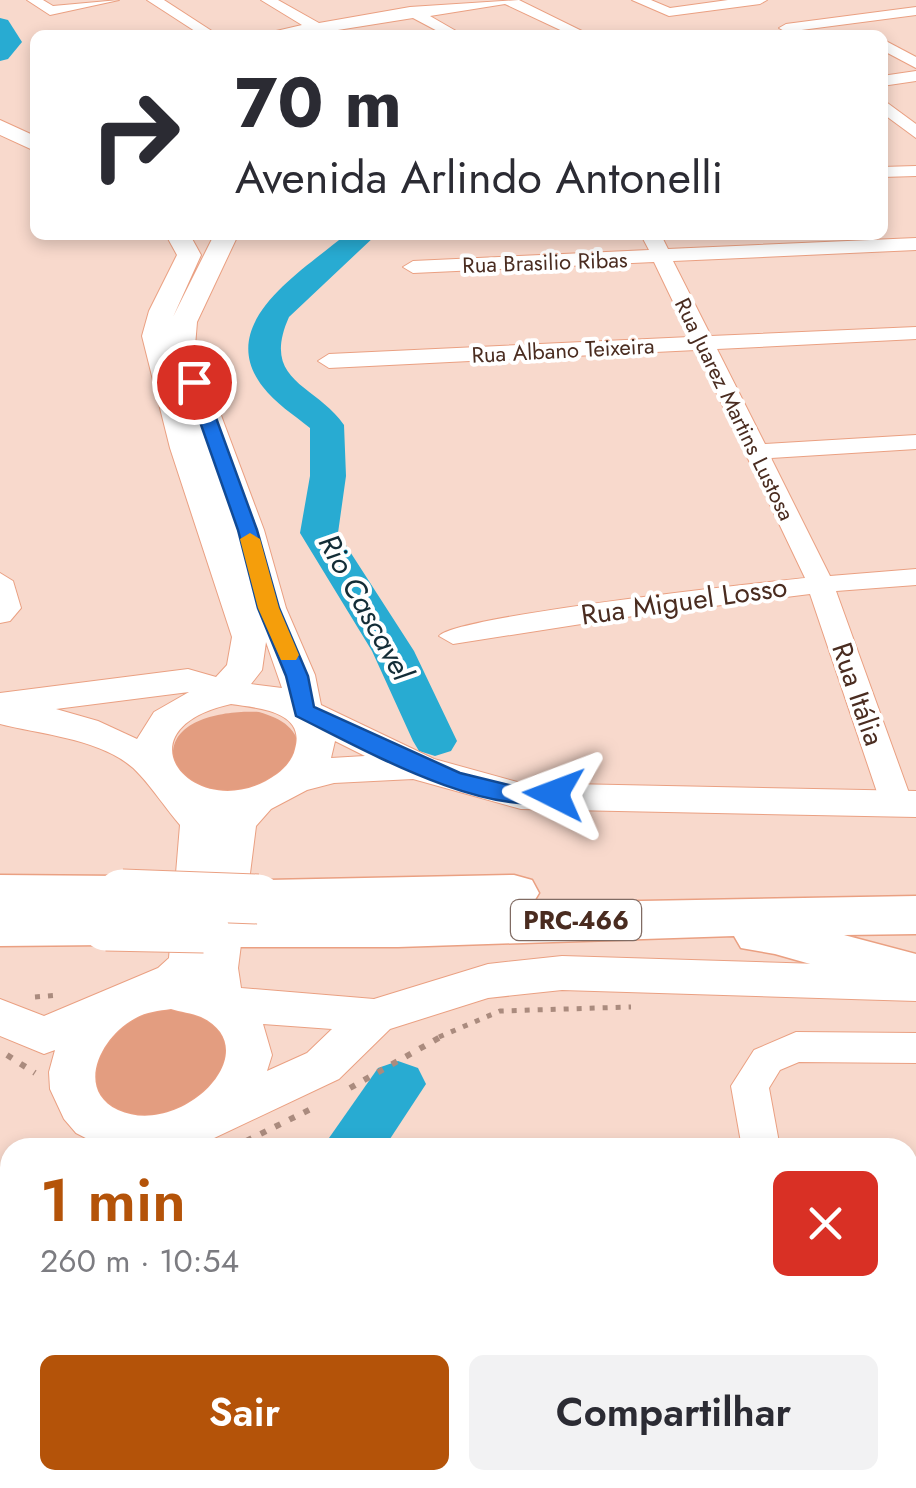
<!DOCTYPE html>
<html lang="pt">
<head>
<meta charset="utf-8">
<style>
  body { margin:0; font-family:Jost,sans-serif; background:#f2f2f3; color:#2b2b33; height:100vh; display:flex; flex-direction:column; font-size:38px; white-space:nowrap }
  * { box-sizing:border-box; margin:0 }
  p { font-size:32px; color:#7c7c81 }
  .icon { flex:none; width:55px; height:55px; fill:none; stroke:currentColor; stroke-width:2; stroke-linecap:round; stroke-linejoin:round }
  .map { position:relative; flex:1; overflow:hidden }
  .details { position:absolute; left:0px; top:1138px; width:918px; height:352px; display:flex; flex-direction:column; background:#fff; border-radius:30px 30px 0 0; box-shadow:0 5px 15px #0003 }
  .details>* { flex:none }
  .guide { position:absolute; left:30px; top:30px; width:858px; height:210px; border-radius:15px; box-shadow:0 5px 15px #0003; background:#fff; color:#2b2b33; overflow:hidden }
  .pin { position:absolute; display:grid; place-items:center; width:85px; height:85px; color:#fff; margin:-42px; border:5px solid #fff; border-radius:50%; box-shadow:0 2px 10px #0007 }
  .me { position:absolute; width:110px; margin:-55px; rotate:273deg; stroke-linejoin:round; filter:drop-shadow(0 0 8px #0008) }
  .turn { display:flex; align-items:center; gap:35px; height:210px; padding:0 40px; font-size:45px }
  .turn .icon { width:130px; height:130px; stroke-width:2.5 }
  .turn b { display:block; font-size:70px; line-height:85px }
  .round { display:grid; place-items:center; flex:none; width:105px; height:105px; border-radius:15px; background:#f2f2f3 }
  .head { display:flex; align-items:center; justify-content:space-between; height:170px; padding:0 40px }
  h1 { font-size:60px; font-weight:600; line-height:75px; color:#b45309 }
  .primary-button { display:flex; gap:20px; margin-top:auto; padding:20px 40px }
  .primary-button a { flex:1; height:115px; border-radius:15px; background:#b45309; color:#fff; font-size:40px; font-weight:600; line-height:115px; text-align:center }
  .primary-button a+a { background:#f2f2f3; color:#2b2b33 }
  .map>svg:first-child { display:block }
  .green { fill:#e39d80 }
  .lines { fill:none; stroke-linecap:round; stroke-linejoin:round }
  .river { fill:#28abd2; fill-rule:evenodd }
  .minor-casing { stroke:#eaa082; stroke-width:2 }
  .major-casing { stroke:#eaa082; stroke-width:2 }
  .highway-casing { stroke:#eaa082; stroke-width:3 }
  .path-far1 { stroke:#aa8b7e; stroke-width:5; stroke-dasharray:5 8; stroke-linecap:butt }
  .path { stroke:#aa8b7e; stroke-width:6; stroke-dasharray:6 10; stroke-linecap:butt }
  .minor { fill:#fff; fill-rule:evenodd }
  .major { fill:#fff; fill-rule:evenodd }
  .highway { fill:#fff; fill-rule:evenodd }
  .highway-bridge-casing { stroke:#eaa082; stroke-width:51; stroke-linecap:butt }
  .highway-bridge { stroke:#fff; stroke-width:49 }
  .route { fill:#1a73e8; stroke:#114b97; stroke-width:2.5 }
  .slow { fill:#f59e0b }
  .labels { text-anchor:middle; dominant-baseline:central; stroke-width:8; stroke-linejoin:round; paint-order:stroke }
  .far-street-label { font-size:22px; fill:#4a2c20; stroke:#fff }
  .shield { fill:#fff; stroke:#806b63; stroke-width:2.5 }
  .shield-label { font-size:25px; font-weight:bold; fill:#4a2c20 }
  .street-label { font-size:28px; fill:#4a2c20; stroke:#fff }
  .water-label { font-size:30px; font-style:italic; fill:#132d37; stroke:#fff }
</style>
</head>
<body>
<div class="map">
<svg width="916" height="1488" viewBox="0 0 916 1488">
  <rect width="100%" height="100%" fill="#f8d9cc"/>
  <g class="green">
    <path d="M259 712C282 719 299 728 300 754L273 785 222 795 180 777C178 771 173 761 173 754 173 716 233 710 259 712Z"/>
    <polygon points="171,1004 211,1014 234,1054 195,1111 125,1119 93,1096 87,1060 109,1026"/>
  </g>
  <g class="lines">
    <g class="river">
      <polygon points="0,18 8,20 22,42 8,59 0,61"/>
      <path d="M345 235H376L289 317C260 382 316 384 344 425L346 476 338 533 414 651 457 741 451 751 435 756 419 751 413 741 372 651 300 533 310 476V428C294 415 275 403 263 387 213 323 303 271 345 235Z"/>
      <polygon points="398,1061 418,1068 426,1084 384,1148 322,1148 378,1068"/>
      <polygon points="312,1480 380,1480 378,1488 310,1488"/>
    </g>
    <g class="minor-casing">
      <g id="minor">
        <polygon points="27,0 43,0 53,6 119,0 50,15"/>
        <polygon points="147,0 164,0 218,35 201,35"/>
        <polygon points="261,0 278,0 319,23 410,7 519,0 590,35 571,35 505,4 430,16 463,35 445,35 413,18 319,33 259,35 302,25"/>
        <polygon points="632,0 651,0 670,8 728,0 767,0 760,4 669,16"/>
        <polygon points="916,7 916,15 786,32 779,28 786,24"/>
        <polygon points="882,39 916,57 916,68 882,50"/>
        <polygon points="916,71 916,81 882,86 882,76"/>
        <polygon points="882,99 916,124 916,138 882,113"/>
        <polygon points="916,166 916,176 882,177 882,167"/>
        <path d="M641 235H661L668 249 916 238V250L673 261 711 336 916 327V339L717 349 765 444 916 435V449L771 458 830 576 916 569V585L836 591 913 804 908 812 897 815 886 812 881 804 810 594 626 617 453 644 439 636C454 616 759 583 805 578L696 350 329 368 318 361 329 354 690 337 654 262 413 273 403 267 413 261 649 250Z"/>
        <polygon points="0,573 13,581 21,608 10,621 0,623"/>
        <polygon points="796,1032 916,1033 916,1063 799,1062 780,1070 769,1088 780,1148 742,1148 731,1086 754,1050"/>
        <polygon points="908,1199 916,1199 916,1235 908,1234"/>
      </g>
    </g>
    <g class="major-casing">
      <g id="major">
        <polygon points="0,120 35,136 35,151 0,135"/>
        <path d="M166 235H190L201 255 173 317 214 235H238L197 322 195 346 264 530 286 608 315 675 321 705 434 759 521 783 916 791V817L521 809 413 779 334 783 307 790 271 809 256 826 238 968 241 988 374 999 488 964 562 956 916 967V1001L562 990 488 998 390 1029 339 1079 193 1148H105L76 1133 64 1119 50 1089 49 1072 55 1050 44 1054 0 1036V999L44 1016 158 968 169 958 180 825C166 809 154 790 140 775 109 739 42 735 0 724V693L188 669 216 677 227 665 232 637 170 448 142 336 149 311 177 255ZM266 642 282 688 251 684 262 670ZM189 692 154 712 137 739 98 721 56 709ZM231 704C258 708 306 711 295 749 293 759 285 768 277 774 199 830 111 731 231 704ZM335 741 365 756 331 758ZM171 1009C180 1012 192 1013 201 1017 270 1050 181 1139 118 1110 74 1089 102 1036 134 1019 145 1012 158 1011 171 1009ZM263 1024 332 1029 307 1053 267 1071 272 1055Z"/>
      </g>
    </g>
    <g class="highway-casing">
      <g id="highway">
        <polygon points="0,875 122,876 140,881 147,894 140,907 122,912 131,926 124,939 106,945 0,946"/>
        <polygon points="514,875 532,880 539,893 533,903 916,896 916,934 844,935 916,954 916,994 775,954 741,948 734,936 398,947 236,947 218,941 211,928 218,915 249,909 243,898 250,885 268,880"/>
      </g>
    </g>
    <g class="path-far1">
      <polyline points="35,997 59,995"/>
      <polyline points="439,1037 500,1011 631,1007"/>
    </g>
    <g class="path">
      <polyline points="7,1055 35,1073"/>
      <polyline points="350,1088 444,1035"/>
      <polyline points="232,1148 315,1107"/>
    </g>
    <use href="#minor" class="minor"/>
    <use href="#major" class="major"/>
    <use href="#highway" class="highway"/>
    <g class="highway-bridge-casing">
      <g id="highway-bridge">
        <polyline points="122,894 258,899"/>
        <polyline points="106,926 204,928"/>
      </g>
    </g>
    <use href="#highway-bridge" class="highway-bridge"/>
  </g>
  <path class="route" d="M194 377 203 382 257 530 279 608 308 676 314 707 460 773 521 788 563 789 566 794 563 800C488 821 363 749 296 716L286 676 258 608 238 530 186 382Z"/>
  <polygon class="slow" points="250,533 260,539 279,608 299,655 296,660 281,660 258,608 240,539"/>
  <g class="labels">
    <g class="far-street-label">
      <text transform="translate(545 262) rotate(-2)">Rua Brasilio Ribas</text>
      <text transform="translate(563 350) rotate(-3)">Rua Albano Teixeira</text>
      <text transform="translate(735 409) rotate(64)">Rua Juarez Martins Lustosa</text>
    </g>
    <rect class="shield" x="511" y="900" width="130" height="40" rx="8"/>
    <g class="shield-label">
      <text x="576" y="920">PRC-466</text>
    </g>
    <g class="street-label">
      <text transform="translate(684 601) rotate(-8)">Rua Miguel Losso</text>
      <text transform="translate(858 694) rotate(71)">Rua Itália</text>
    </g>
    <g class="water-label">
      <text transform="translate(366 607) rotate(61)">Rio Cascavel</text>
    </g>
  </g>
</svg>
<div class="pin" style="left:194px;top:382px;background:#d93025"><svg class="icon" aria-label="arrive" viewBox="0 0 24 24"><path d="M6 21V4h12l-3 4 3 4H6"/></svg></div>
<svg class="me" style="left:554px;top:794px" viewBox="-20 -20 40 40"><path d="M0-17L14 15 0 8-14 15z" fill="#1a73e8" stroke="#fff" stroke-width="4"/></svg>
<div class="guide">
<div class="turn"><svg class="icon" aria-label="right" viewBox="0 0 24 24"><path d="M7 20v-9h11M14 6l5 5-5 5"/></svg><div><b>70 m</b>Avenida Arlindo Antonelli</div></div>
</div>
<section class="details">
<div class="head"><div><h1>1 min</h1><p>260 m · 10:54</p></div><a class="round" style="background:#d93025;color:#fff"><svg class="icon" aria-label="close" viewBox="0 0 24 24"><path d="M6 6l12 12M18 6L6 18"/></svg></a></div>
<div class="primary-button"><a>Sair</a><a>Compartilhar</a></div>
</section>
</div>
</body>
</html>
